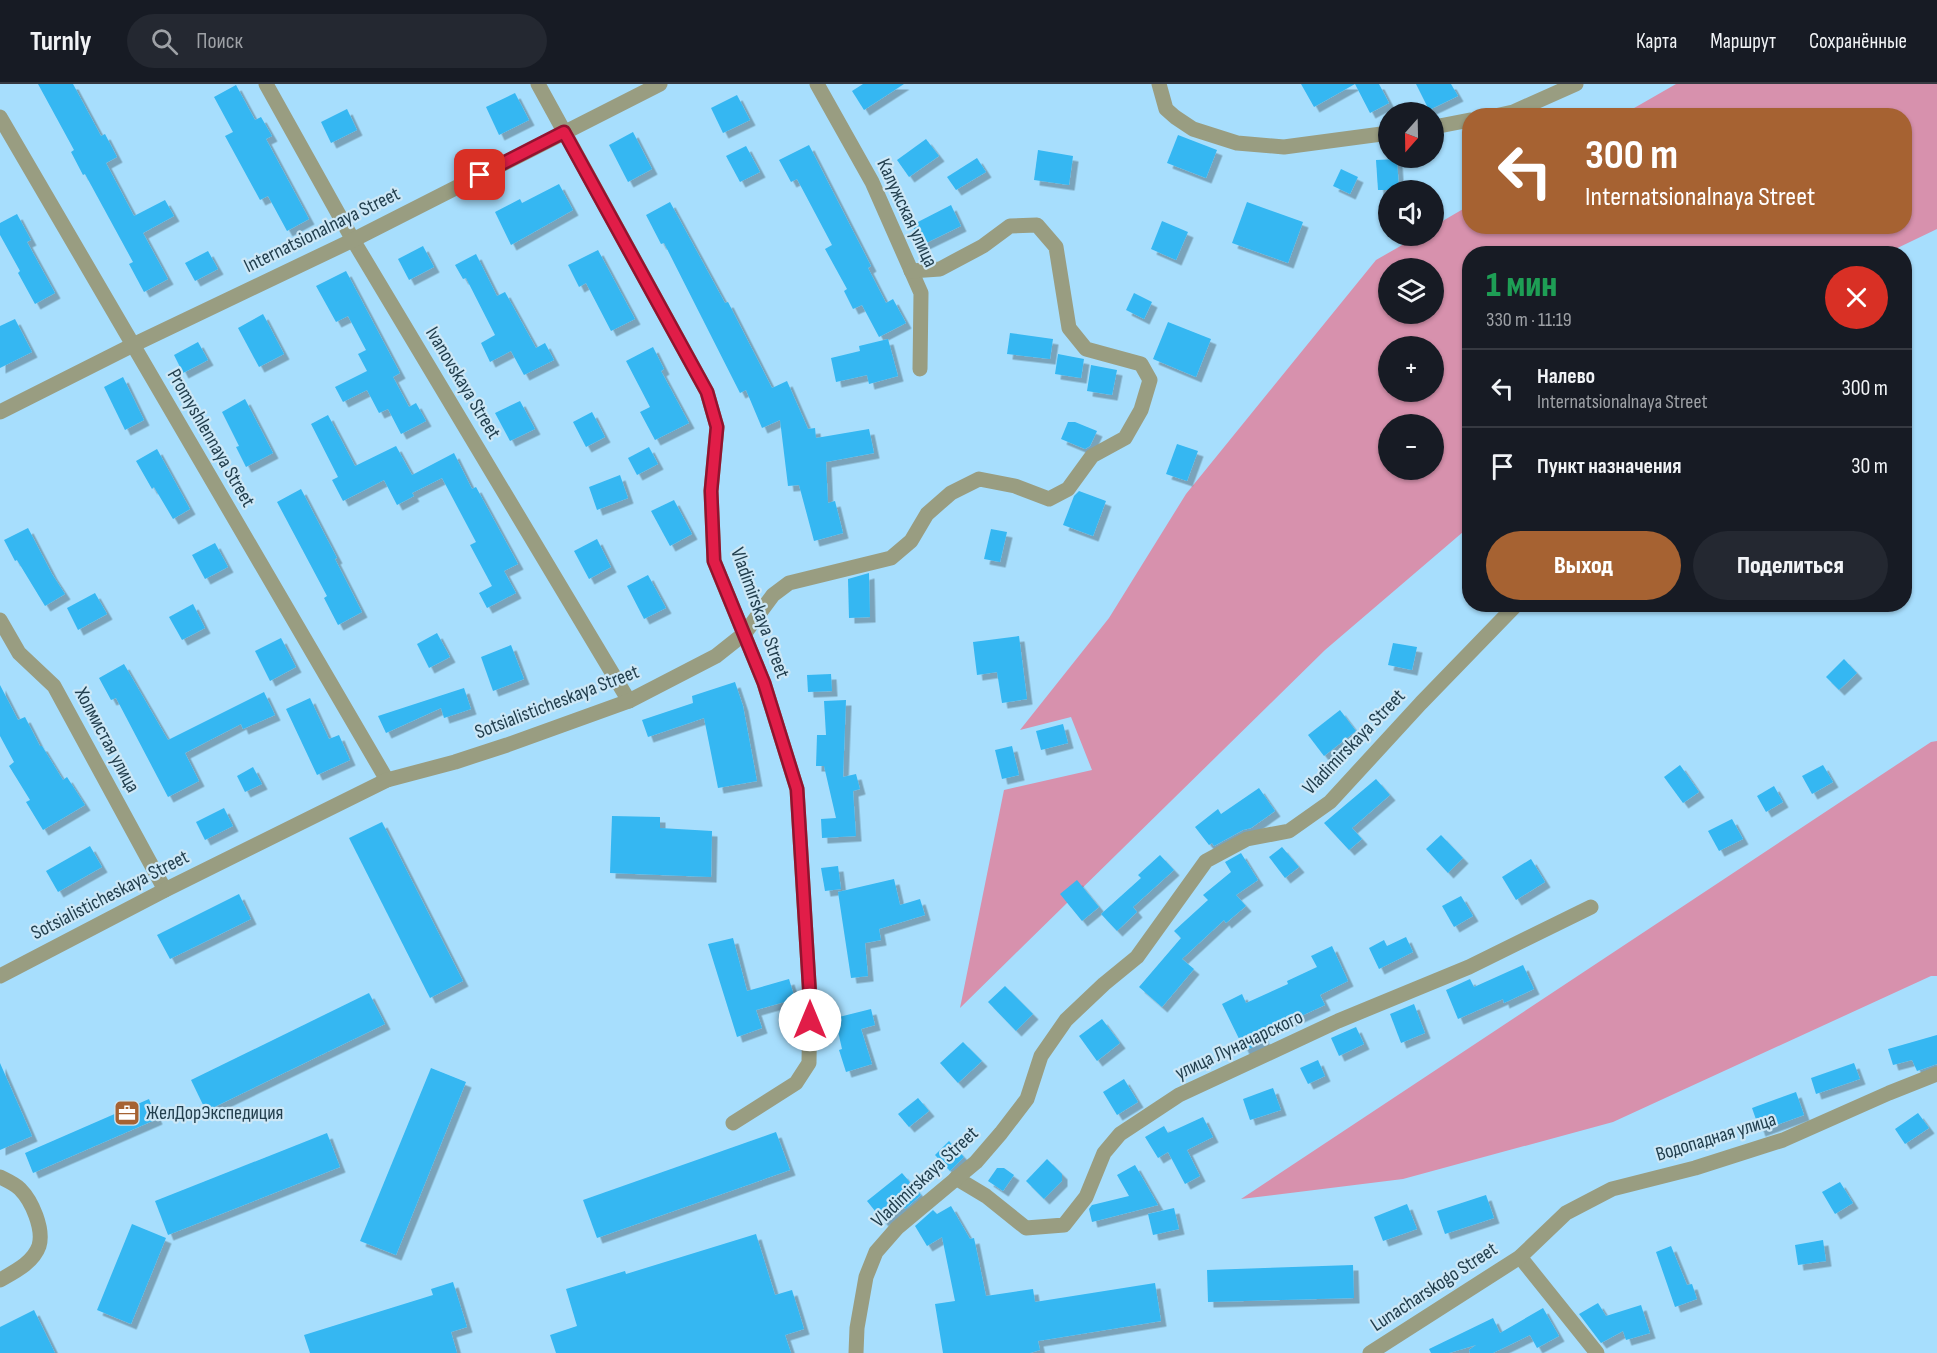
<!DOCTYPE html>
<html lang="ru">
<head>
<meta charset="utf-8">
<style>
  body { margin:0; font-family:"Sofia Sans Condensed",sans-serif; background:#242831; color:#f1f3f6; height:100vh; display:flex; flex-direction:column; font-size:22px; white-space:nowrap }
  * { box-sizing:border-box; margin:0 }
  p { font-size:20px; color:#9ea1a6 }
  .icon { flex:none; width:33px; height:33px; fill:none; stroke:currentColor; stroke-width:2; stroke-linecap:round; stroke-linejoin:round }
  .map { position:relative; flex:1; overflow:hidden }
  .drawer { position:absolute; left:1462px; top:162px; width:450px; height:366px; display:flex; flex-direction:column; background:#171b24; border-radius:24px; box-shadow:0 2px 4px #0004 }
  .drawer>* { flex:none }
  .top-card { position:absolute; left:1462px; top:24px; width:450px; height:126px; border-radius:24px; box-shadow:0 2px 4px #0004; background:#a66232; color:#fff; overflow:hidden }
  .needle { width:39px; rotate:200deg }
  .controls { position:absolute; left:1378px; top:18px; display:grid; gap:12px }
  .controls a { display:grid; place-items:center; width:66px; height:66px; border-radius:50%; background:#171b24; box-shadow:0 2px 4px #0004; font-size:30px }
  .pin { position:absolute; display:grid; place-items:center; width:51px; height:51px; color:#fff; margin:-26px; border-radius:12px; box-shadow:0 3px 9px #0006 }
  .me { position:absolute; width:66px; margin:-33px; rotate:0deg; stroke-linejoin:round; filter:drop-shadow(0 0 4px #0008) }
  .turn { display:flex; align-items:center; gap:21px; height:126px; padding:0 24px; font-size:27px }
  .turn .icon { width:78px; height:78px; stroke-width:2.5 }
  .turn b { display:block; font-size:42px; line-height:51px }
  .round { display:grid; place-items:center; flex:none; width:63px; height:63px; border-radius:32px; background:#242831 }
  .headline { display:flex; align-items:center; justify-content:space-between; height:102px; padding:0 24px }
  h1 { font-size:36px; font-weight:800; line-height:45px; color:#1e9e55 }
  .primary-button { display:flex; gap:12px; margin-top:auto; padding:12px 24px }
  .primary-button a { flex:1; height:69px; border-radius:36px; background:#a66232; color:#fff; font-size:24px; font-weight:800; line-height:69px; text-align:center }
  .primary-button a+a { background:#242831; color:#f1f3f6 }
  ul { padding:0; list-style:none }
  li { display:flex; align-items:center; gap:18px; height:78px; padding:0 24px; border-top:2px solid #363941 }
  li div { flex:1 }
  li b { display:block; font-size:22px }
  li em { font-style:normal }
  header { display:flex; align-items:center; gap:36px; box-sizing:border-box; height:84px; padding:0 30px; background:#171b24; border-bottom:2px solid #363941 }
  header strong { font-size:28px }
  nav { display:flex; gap:33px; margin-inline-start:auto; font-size:21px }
  .search { width:420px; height:54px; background:#242831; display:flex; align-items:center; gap:15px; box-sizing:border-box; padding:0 21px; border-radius:33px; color:#9ea1a6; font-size:22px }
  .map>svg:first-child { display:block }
  .green { fill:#d791ad; fill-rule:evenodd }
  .building { fill:#35b7f2; filter:url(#shadow) }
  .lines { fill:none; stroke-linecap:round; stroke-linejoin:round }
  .minor { stroke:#999d81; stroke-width:15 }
  .route-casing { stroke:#92132f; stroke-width:15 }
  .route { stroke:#e11d48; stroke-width:10 }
  .labels { text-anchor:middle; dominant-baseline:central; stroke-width:4.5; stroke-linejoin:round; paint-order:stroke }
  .street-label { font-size:20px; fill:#223f4e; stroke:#cce7f6 }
  .poi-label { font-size:20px; fill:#223f4e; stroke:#cce7f6; text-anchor:start }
</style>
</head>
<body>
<header>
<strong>Turnly</strong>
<div class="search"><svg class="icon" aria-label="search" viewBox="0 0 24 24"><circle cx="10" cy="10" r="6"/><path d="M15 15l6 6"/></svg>Поиск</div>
<nav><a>Карта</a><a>Маршрут</a><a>Сохранённые</a></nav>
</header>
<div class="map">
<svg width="1937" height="1269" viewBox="0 0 1937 1269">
  <defs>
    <filter id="shadow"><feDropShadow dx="5.5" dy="5.5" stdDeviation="0" flood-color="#0004"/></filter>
  </defs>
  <rect width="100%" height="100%" fill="#a7defd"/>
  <g class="green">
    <path d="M1676 0H1937V145L1887 169 1470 170V442L1325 566 960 924 1004 706 1092 686 1071 633 1020 646 1109 534 1186 410 1376 176 1418 152H1434V142L1470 121V142H1905V32L1622 31ZM1389 184H1434V230H1389ZM1389 262H1434V308H1389ZM1389 340H1434V386H1389Z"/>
    <polygon points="1937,657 1937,892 1931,892 1613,1038 1403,1095 1241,1115 1931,658"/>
  </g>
  <g class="building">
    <polygon points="38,0 73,0 101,52 105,50 117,73 106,79 134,132 165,116 174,132 143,149 168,195 144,208 129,180 133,178 85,90 83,91 71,68 74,66"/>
    <polygon points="863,0 904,0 864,26 852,7"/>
    <polygon points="1301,0 1379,0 1389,19 1370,29 1355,0 1314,23"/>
    <polygon points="1416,0 1451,0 1458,12 1429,26"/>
    <polygon points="236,1 255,36 261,33 272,52 266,55 309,135 287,147 268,112 260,116 225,52 233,48 214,13"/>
    <polygon points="515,9 529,36 499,51 486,23"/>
    <polygon points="737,11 750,36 723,49 711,24"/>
    <polygon points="347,25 357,46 331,59 321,38"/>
    <polygon points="633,48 652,85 628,98 609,61"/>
    <polygon points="1178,51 1217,66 1206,94 1167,79"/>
    <polygon points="926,55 939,72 909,93 897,76"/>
    <polygon points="809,61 871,182 868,184 886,219 893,215 906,239 879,253 862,221 853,225 844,207 847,205 825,165 832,161 797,95 791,98 779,76"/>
    <polygon points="746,62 760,88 740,98 726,72"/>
    <polygon points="1038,66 1073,72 1069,101 1034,96"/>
    <polygon points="977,74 986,88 956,106 947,93"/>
    <polygon points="1397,75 1399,106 1378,106 1376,76"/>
    <polygon points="1341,85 1358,93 1350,110 1333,102"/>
    <polygon points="559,100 573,126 511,161 495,128 520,115 522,119"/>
    <polygon points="670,118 725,219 728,218 772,304 787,297 808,345 815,344 816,354 869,345 874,369 826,378 828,419 835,417 843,449 814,457 799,401 788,402 780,336 762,344 746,306 740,309 664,159 661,160 646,131"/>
    <polygon points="1247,118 1303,138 1288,179 1232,159"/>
    <polygon points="951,121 961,142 922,161 912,141"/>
    <polygon points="17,130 31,156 27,158 55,209 35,220 18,189 20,187 0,151 0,139"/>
    <polygon points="1162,137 1188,148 1176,176 1151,165"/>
    <polygon points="423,162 434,183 409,196 398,175"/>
    <polygon points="598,166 635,235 611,247 586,199 579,203 568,181"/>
    <polygon points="208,167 218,185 195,197 185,179"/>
    <polygon points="476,170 497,212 505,208 536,264 545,259 554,276 524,291 511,267 490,278 481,259 495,251 466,194 463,195 455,181"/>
    <polygon points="346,187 400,289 393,293 409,323 416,319 426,337 401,350 388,325 379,329 367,306 343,318 335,303 367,287 358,270 366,266 348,232 336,238 316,202"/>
    <polygon points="1134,209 1152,218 1144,235 1126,226"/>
    <polygon points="263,230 284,270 259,283 238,244"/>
    <polygon points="15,235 32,268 0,284 0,242"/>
    <polygon points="1168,238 1211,255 1196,293 1153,275"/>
    <polygon points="1010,249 1053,255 1050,275 1007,270"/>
    <polygon points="888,255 898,292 869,300 867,291 836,298 831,274 860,267 859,262"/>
    <polygon points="198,258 208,276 183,289 174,271"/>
    <polygon points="653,263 664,285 661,287 689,339 655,356 640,328 650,323 626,277"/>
    <polygon points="1058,270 1084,275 1081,294 1055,290"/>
    <polygon points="1091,281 1117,286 1112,311 1087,307"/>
    <polygon points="123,293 144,336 125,346 104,303"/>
    <polygon points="245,315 273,369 246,383 236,363 239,362 222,328"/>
    <polygon points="520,317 535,345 510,357 495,329"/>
    <polygon points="592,328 605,353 586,363 573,338"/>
    <polygon points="328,331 355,382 396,362 412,391 454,369 472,405 476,403 518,480 504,487 516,509 487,524 479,509 492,502 470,461 476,458 442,394 412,409 414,412 397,421 384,396 343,417 332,396 338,393 311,340"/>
    <polygon points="1068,338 1075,338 1097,347 1090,362 1085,365 1061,355"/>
    <polygon points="1177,360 1198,367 1187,397 1166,390"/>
    <polygon points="649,363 658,380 637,391 628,374"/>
    <polygon points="157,365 190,425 173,435 154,403 152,405 136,377"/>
    <polygon points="620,391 628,414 597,426 589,403"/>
    <polygon points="301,405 337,474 335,475 362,528 338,541 324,514 327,512 277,418"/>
    <polygon points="1079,407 1106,417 1093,452 1063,441 1074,412"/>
    <polygon points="674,416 692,450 670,462 651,427"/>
    <polygon points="28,444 52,490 65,510 45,522 17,476 15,477 4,456"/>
    <polygon points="991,445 1007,448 1000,478 984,475"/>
    <polygon points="597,455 611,483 589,495 574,467"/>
    <polygon points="215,459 228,483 205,495 192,471"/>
    <polygon points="869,489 870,533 849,534 848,495"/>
    <polygon points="648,491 666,524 644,535 627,502"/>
    <polygon points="95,509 107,530 78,546 67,524"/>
    <polygon points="193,520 205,544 182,556 169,533"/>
    <polygon points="437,549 450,573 429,584 417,560"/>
    <polygon points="1019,552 1027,615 1002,619 997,588 977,591 973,558"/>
    <polygon points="281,554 296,583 270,597 255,567"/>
    <polygon points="1393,559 1417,563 1412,586 1388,581"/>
    <polygon points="511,561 524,595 493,607 481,573"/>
    <polygon points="1844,575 1857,589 1839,606 1826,593"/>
    <polygon points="124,580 168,656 264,608 275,631 243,645 241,640 185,669 199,697 168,713 116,614 111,616 99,594"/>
    <polygon points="831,590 832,607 808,608 807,591"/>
    <polygon points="735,598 743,622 757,697 718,704 704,634 648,653 642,636 693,619 692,612"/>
    <polygon points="0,601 18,636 25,633 40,662 42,662 63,696 67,693 85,721 43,746 26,718 30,716 9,682 14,678 0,652"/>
    <polygon points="464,604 471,625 444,634 441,624 386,649 378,632"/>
    <polygon points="310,614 329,655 339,651 350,676 317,691 286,625"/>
    <polygon points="846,616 843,693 856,690 860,705 853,707 856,752 822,754 821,735 836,734 824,682 816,682 817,651 826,651 824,617"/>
    <polygon points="1340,626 1356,647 1324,672 1308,651"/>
    <polygon points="1063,640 1068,659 1041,666 1036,647"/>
    <polygon points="1012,662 1019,691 1002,695 995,666"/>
    <polygon points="1680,681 1699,708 1683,719 1664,693"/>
    <polygon points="1823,681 1833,698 1812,710 1802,692"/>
    <polygon points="253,683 262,700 245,708 237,692"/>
    <polygon points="1376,695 1390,711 1352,744 1362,755 1349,766 1324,739"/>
    <polygon points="1774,702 1783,718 1766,728 1757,712"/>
    <polygon points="1259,704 1275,727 1251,744 1243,746 1214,762 1212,759 1209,761 1195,743 1218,725 1221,730"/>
    <polygon points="224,724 233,742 205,756 196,738"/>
    <polygon points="612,732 660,733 660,744 712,747 711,793 610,789"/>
    <polygon points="1732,735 1743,755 1719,767 1708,747"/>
    <polygon points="382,738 463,897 430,914 349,754"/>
    <polygon points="1441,751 1463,774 1448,789 1426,765"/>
    <polygon points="90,762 102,783 58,808 46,787"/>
    <polygon points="1282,763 1299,783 1285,794 1269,773"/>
    <polygon points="1241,769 1258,796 1236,811 1246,822 1226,839 1224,836 1182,875 1194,885 1162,923 1139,903 1181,854 1174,847 1208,816 1203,811 1231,788 1225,778"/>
    <polygon points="1160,771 1174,786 1133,823 1137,828 1117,847 1101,830 1141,794 1138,791"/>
    <polygon points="1531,775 1545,798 1516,816 1502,793"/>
    <polygon points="838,782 841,805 825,807 821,784"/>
    <polygon points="894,795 900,821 920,815 925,831 879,845 881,856 865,859 868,892 851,894 838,808"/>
    <polygon points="1077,796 1099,823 1082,837 1060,810"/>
    <polygon points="239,810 251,835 170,875 157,851"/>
    <polygon points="1461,812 1473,832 1454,843 1442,822"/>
    <polygon points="1406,853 1413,868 1379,885 1369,864 1384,856 1387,862"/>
    <polygon points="733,854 747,907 789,895 795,915 756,926 762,944 737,953 708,860"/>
    <polygon points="1332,862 1348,897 1320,911 1325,921 1262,950 1265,957 1245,967 1222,920 1242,910 1246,919 1288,900 1287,897 1317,883 1311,872"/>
    <polygon points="1523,881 1534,905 1504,919 1503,915 1458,935 1446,906 1470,895 1474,903"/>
    <polygon points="1005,902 1033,930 1016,947 988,918"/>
    <polygon points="369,909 385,940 206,1027 191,996"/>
    <polygon points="1414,920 1425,949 1401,959 1390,930"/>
    <polygon points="871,925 875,941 861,945 872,980 846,988 839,966 842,965 835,934"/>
    <polygon points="1102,935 1120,959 1097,977 1079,952"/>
    <polygon points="1356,943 1364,960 1339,972 1331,954"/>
    <polygon points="1937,951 1937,980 1917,987 1912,976 1893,981 1888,965"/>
    <polygon points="963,958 982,977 958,999 940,979"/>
    <polygon points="1318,976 1325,992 1308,1000 1300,984"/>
    <polygon points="0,979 32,1052 0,1066"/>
    <polygon points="1854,979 1860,995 1816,1010 1811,994"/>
    <polygon points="431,984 466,998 396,1171 360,1157"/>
    <polygon points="1124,995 1138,1018 1117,1031 1103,1008"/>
    <polygon points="1273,1004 1281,1026 1250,1036 1243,1015"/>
    <polygon points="1796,1008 1804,1031 1760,1047 1752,1024"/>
    <polygon points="918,1014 929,1027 909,1043 898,1030"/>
    <polygon points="149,1015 157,1035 33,1089 25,1069"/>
    <polygon points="1918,1029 1929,1044 1905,1060 1895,1045"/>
    <polygon points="1203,1033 1213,1053 1187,1066 1200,1092 1185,1100 1168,1068 1158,1074 1145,1053 1164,1042 1168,1049"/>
    <polygon points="776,1048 790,1086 597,1154 583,1116"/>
    <polygon points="327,1049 340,1083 168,1151 155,1117"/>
    <polygon points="949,1057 964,1073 950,1087 935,1071"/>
    <polygon points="1047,1075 1062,1090 1062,1097 1044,1115 1026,1097"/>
    <polygon points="1135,1081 1158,1121 1092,1138 1089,1125 1092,1121 1129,1112 1117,1091"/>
    <polygon points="997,1084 1004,1084 1014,1091 1003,1107 988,1097"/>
    <polygon points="902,1089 921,1111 905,1125 903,1121 883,1137 867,1117"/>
    <polygon points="1840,1098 1853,1119 1835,1130 1822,1108"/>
    <polygon points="1486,1111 1494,1134 1445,1150 1437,1127"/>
    <polygon points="1407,1120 1417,1145 1383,1157 1374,1133"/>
    <polygon points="951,1122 970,1155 974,1154 986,1212 1033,1205 1035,1218 1155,1199 1161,1237 1038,1257 1040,1266 1030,1269 943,1269 935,1220 955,1217 942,1153 927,1162 915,1142 933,1126 937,1130"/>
    <polygon points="1174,1124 1179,1145 1153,1151 1148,1130"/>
    <polygon points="132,1140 166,1154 131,1240 97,1226"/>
    <polygon points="756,1150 775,1211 792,1206 804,1245 785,1251 791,1269 556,1269 550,1251 577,1242 566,1205 625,1187 626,1190"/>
    <polygon points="1823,1156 1826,1177 1798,1181 1795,1161"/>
    <polygon points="1671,1162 1687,1201 1692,1200 1697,1215 1675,1223 1656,1168"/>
    <polygon points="1353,1181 1354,1214 1208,1218 1207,1186"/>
    <polygon points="453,1198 467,1243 451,1248 457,1269 310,1269 304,1251 433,1211 431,1205"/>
    <polygon points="1598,1219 1606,1232 1641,1221 1650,1249 1626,1256 1623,1247 1601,1259 1579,1230"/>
    <polygon points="1543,1224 1559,1252 1537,1264 1530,1251 1493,1269 1470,1269 1469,1266 1476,1261 1449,1269 1431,1269 1429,1265 1493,1234 1500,1249"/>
    <polygon points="34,1226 55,1269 0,1269 0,1243"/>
  </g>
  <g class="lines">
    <g class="minor">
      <polyline points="266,0 353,156 629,617"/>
      <polyline points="538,0 707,308 717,343 711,407 714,477 764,599 797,705 810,915 809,979 796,999 733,1039"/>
      <polyline points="817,0 872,98 921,209 920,285"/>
      <polyline points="1159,0 1166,25 1175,33 1193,45 1237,59 1284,63 1389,49"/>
      <polyline points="1495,32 1513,28 1576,0"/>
      <polyline points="0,33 387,696"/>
      <polyline points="1434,43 1470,36"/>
      <polyline points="0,328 133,261 353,156 660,0"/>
      <polyline points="0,536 19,569 54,602 165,806"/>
      <polyline points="0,892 165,806 387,696 455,678 507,661 629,617 716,572 745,549 773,511 789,499 891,474 911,457 927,430 951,409 979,395 1015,402 1049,415 1068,405 1092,372 1125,354 1141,326 1150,296 1141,280 1086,265 1069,244 1056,163 1037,141 1010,142 983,162 940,185 911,187"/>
      <path d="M0 1093C6 1096 15 1100 20 1105 32 1117 44 1145 39 1162 33 1179 14 1188 0 1196"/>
      <polyline points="956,1094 986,1112 1026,1144 1064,1141 1086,1113 1104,1069 1120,1050 1179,1011 1338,937 1469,883 1591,823"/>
      <polyline points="1520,1173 1597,1269"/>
      <polyline points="856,1269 857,1244 866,1193 876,1168 897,1144 976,1078 1001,1049 1027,1015 1041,972 1066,936 1104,900 1137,873 1206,777 1247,755 1289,747 1330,718 1421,619 1517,520"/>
      <polyline points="1370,1269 1520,1173 1566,1129 1612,1105 1695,1084 1783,1056 1889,1009 1937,990"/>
    </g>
  </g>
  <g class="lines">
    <g class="route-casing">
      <polyline id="route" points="480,91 564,48 707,308 717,343 711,407 714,477 764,599 797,705 810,915 810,936"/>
    </g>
    <use href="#route" class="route"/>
  </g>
  <defs>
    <g id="office-square" transform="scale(1.35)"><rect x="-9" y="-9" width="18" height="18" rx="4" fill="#a66232" stroke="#cce7f6"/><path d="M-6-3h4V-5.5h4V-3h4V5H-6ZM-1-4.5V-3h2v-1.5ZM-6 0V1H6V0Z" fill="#fff"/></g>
  </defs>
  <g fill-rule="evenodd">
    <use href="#office-square" x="127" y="1029"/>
  </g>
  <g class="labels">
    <g class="street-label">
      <text transform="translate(907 129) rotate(65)">Калужская улица</text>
      <text transform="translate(322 146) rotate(-26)">Internatsionalnaya Street</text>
      <text transform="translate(463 299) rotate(59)">Ivanovskaya Street</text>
      <text transform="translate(211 354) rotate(60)">Promyshlennaya Street</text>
      <text transform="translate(760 529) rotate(70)">Vladimirskaya Street</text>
      <text transform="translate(557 618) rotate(-21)">Sotsialisticheskaya Street</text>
      <text transform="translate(107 656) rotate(62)">Холмистая улица</text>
      <text transform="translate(1354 658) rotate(-46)">Vladimirskaya Street</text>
      <text transform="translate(110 811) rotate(-27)">Sotsialisticheskaya Street</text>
      <text transform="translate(1239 961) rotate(-25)">улица Луначарского</text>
      <text transform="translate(1716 1053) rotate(-17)">Водопадная улица</text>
      <text transform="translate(925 1093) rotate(-43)">Vladimirskaya Street</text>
      <text transform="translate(1434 1203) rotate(-33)">Lunacharskogo Street</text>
    </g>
    <g class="poi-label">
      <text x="146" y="1029">ЖелДорЭкспедиция</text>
    </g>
  </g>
</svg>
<div class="controls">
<a><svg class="needle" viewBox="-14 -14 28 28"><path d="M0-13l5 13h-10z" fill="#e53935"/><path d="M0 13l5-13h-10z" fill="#9ea1a6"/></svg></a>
<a><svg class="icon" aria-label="sound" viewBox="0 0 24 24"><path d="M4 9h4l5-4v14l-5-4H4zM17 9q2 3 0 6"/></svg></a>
<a><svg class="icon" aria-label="layers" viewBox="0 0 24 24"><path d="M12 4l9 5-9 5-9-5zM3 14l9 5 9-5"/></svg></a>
<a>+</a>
<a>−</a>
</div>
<div class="pin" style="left:480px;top:91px;background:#d93025"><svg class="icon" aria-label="arrive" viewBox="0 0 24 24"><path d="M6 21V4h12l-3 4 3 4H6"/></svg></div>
<svg class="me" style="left:810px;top:936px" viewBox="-20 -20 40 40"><circle r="19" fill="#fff"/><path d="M0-13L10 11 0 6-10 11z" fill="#e11d48"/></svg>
<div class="top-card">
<div class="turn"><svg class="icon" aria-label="left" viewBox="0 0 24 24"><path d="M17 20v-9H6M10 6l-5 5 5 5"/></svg><div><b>300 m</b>Internatsionalnaya Street</div></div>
</div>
<section class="drawer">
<div class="headline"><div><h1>1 мин</h1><p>330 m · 11:19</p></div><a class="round" style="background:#d93025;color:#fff"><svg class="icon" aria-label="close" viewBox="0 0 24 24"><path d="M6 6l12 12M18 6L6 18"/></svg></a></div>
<ul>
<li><svg class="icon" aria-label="left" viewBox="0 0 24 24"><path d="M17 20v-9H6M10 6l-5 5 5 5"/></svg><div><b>Налево</b><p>Internatsionalnaya Street</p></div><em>300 m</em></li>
<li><svg class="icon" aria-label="arrive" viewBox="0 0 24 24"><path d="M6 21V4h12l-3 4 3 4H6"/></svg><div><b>Пункт назначения</b></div><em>30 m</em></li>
</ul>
<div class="primary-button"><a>Выход</a><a>Поделиться</a></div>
</section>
</div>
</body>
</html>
